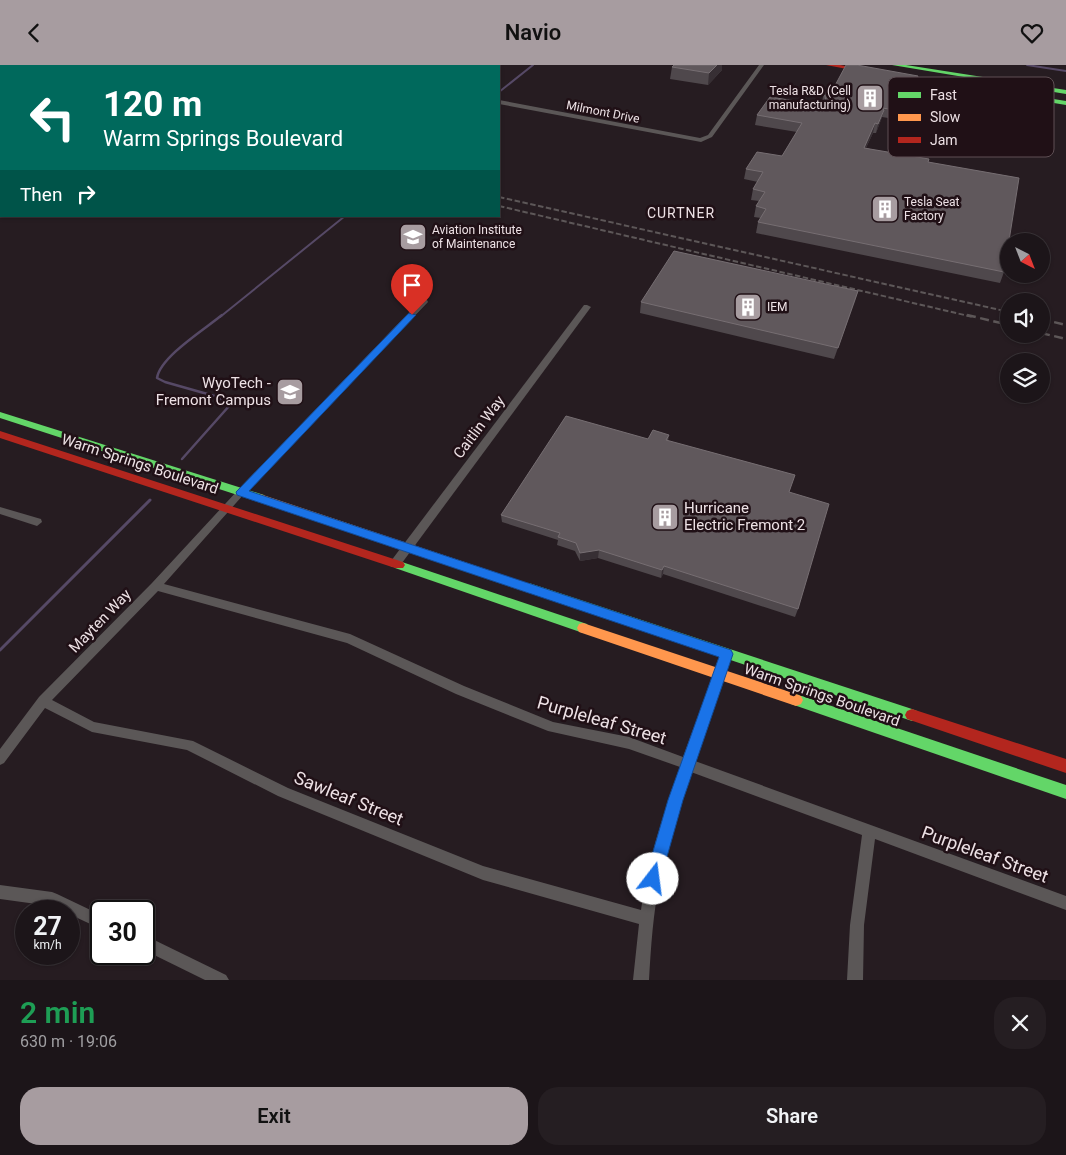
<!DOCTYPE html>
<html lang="en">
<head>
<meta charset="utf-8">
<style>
  body { margin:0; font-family:Roboto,sans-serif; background:#251e22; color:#f1f3f6; height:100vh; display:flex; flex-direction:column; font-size:19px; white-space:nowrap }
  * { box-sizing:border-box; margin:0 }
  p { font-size:16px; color:#a09fa2 }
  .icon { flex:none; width:28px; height:28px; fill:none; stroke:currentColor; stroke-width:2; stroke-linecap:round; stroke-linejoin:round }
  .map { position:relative; height:915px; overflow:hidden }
  .side { display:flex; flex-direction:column; background:#1c1519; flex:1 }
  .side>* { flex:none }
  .top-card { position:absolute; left:0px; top:0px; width:500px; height:152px; box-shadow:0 1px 4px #0004,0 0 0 1px #3a3438; background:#00695c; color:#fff; overflow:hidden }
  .needle { width:32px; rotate:138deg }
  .buttons { position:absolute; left:1000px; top:168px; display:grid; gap:10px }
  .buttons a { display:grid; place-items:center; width:50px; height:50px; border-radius:50%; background:#1c1519; box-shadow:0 1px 4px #0004,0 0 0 1px #3a3438; font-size:25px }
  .speed { position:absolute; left:15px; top:835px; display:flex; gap:10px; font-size:25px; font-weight:700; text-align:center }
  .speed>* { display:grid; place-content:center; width:65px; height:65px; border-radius:50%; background:#1c1519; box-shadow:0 1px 4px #0004,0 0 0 1px #3a3438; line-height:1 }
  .speed small { font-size:12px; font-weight:400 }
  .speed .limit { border:2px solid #111; border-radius:8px; background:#fff; color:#111 }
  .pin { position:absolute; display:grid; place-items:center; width:42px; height:42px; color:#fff; margin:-51px -21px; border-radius:50% 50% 50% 0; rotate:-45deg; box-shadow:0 0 5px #0007 }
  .pin .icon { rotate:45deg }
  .me { position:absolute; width:55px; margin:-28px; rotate:15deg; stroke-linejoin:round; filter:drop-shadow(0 0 4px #0008) }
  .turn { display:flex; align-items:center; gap:18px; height:105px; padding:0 20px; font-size:22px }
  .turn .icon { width:65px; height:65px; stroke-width:2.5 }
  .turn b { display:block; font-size:35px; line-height:42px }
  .then { display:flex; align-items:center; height:48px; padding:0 20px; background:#0003; gap:10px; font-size:19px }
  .round { display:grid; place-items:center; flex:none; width:52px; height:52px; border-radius:20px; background:#251e22 }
  .head { display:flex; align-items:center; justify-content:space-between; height:85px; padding:0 20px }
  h1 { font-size:30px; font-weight:600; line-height:38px; color:#1e9e55 }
  .button { display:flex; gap:10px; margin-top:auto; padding:10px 20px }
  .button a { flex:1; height:58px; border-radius:20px; background:#a79ca0; color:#111; font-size:20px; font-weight:600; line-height:58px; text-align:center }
  .button a+a { background:#251e22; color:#f1f3f6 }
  header { display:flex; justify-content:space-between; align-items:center; height:65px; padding:0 20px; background:#a79ca0; color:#111; font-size:22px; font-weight:600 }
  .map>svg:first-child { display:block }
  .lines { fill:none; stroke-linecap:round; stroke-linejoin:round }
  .stream-far2 { stroke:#564966; stroke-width:2 }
  .stream-far1 { stroke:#564966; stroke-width:2.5 }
  .stream { stroke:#564966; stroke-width:3 }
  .street { fill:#5b5757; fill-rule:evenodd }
  .fast { fill:#63d668; fill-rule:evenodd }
  .slow { fill:#ff974d; fill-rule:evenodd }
  .jam { fill:#b3261e; fill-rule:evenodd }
  .rail-far1 { stroke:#5d5758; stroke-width:2; stroke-dasharray:5.5 2.5; stroke-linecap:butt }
  .rail { stroke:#5d5758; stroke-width:2.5; stroke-dasharray:9 4.5; stroke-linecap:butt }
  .wall { fill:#4f484c }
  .shaded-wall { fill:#372f34 }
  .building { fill:#60585c; stroke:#766e72 }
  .route { fill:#1a73e8; stroke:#114b97 }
  .labels { text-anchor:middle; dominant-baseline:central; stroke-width:5; stroke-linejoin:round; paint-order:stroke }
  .far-poi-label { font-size:12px; fill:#ede1e5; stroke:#201016; text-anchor:start }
  .far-street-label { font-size:12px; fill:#ede1e5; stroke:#201016 }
  .far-neighbourhood-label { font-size:14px; letter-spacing:1px; fill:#ede1e5; stroke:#201016 }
  .poi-label { font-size:15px; fill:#ede1e5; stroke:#201016; text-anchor:end }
  .street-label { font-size:15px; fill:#ede1e5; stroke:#201016 }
  .near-street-label { font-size:18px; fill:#ede1e5; stroke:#201016 }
  .key { fill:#201016; stroke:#5e4f54; stroke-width:1 }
  .key-label { font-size:14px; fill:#ede1e5 }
</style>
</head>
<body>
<header><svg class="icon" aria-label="back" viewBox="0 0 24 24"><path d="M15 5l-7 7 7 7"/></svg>Navio<svg class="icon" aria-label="heart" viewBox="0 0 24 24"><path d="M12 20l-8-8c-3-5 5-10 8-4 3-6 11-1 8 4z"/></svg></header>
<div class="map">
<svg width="1066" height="915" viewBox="0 0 1066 915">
  <rect width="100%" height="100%" fill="#261c21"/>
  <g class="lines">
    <g class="stream-far2">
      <polyline points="1027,0 1066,6"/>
      <polyline points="499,27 533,0"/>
      <polyline points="220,252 345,151"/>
    </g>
    <path class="stream-far1" d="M182 394 230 340 218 332 165 317 157 313C160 292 205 264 222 250"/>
    <polyline class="stream" points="0,585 150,435"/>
    <g class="street">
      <polygon points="298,0 308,0 308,1 299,1"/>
      <polygon points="759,0 764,0 712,72 701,77 499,39 499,35 700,73 708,70"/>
      <rect x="0" y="97" width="1" height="4"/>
      <path d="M421 235H427L428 237 244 429 164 519 350 569 464 621 553 657 629 672 683 692 721 589 723 586 727 584 731 586 733 589 695 696 1066 831V845L875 774 864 860 863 915H847L850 860 862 770 691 707C679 742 667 778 660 815 653 848 651 882 649 915H633L639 859 483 815 278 731 187 685 92 667 45 643 4 698 0 700V684L39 632 152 518 238 425ZM158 526 347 578 456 629 548 666 629 684 680 702C664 749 647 796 641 845L483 801 288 723 193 676 94 657 52 635Z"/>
      <polygon points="584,240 587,240 591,242 399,502 391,502 390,499 391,496"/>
      <polygon points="0,442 41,454 42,457 37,461 0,449"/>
      <polygon points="0,820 52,827 57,829 101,850 101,864 69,849 69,846 62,846 51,841 0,834"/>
      <polygon points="144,870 226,910 229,915 205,915 144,885"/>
    </g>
    <g class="fast">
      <polygon points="892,0 906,0 1066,25 1066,29"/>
      <polygon points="899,9 1066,36 1066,40 897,12"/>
      <polygon points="0,347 264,430 265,433 260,437 256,436 0,353"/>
      <polygon points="399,496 587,559 589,563 587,567 583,568 395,503 393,500 395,497"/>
      <polygon points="529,518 912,644 917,646 919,650 917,654 912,656 525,526 523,523 525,520"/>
      <polygon points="796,629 1066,720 1066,734 791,639 789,635 791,631"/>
    </g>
    <g class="slow">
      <polygon points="260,429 533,520 535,523 533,526 529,528 256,436 255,433"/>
      <polygon points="583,558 796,629 801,631 803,635 801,639 796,641 579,567 577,563 579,559"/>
    </g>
    <g class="jam">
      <polygon points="826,0 840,0 866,5 863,7"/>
      <polygon points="0,366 403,497 405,500 403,503 395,503 0,373"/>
      <polygon points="912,644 1066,694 1066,708 907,654 905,650 907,646"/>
    </g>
    <g class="rail-far1">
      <polyline points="499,132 1009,247"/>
      <polyline points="499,141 973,252"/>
    </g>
    <g class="rail">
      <polyline points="967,250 1009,260"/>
      <polyline points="1041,254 1066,260"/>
      <polyline points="1041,268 1066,274"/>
    </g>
  </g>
  <g class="wall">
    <polygon points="672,2 722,5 708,20 670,14"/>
    <polygon points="915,20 901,55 882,52 876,68 873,68 866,83 928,97 1004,207 1000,218 756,168 758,157 761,153 754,152 756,141 759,136 751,135 753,124 758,117 744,114 746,104 782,91 797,67 755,60 757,50 823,41 822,37 824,27 831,28"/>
    <polygon points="858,226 834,294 640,248 641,237"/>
    <polygon points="669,370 668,376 789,428 798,544 795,552 663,509 661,513 598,493 580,496 575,486 557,480 558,475 502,457 501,450 648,374"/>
  </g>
  <g class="shaded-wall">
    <polygon points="717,0 722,0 722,5 708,20 709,8"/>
    <polygon points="918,11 915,20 901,55 904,46"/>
    <polygon points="884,45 881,55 876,68 878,59"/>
    <polygon points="875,58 873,68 861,93 864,83"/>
    <polygon points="858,226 855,237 834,294 838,283"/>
    <polygon points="599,485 598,493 580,496 580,488"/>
    <polygon points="664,501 663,509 661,513 662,505"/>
  </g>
  <g class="building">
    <polygon points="674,0 717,0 709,8 672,2"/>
    <polygon points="846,0 857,0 918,11 904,46 882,43 884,45 878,59 875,58 864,83 929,94 928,97 1019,113 1004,207 758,157 766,144 756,141 765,127 753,124 763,107 746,104 757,87 782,91 802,58 757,50 770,32 827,41 824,27 831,28"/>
    <polygon points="674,186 858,226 838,283 641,237"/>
    <polygon points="566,351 648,374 653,365 669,370 666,375 795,410 789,427 829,439 798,544 664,501 662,505 599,485 580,488 576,478 558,472 560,468 501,450"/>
  </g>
  <polygon class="route" points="409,248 416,250 249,426 731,585 733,589 683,735 659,820 653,822 648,820 645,814 668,735 719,592 237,430 236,427"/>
  <defs>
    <g id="building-square" transform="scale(1.4375)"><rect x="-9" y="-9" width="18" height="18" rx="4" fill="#a79ca0" stroke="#201016"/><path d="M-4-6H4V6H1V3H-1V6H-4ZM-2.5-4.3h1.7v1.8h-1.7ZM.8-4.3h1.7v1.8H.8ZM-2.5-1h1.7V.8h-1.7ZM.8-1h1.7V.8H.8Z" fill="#fff"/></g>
    <g id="university-square" transform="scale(1.4375)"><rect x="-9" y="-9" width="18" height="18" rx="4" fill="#a79ca0" stroke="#201016"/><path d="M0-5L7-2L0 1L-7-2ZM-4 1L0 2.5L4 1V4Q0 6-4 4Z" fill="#fff"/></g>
    <g id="school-square" transform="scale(1.4375)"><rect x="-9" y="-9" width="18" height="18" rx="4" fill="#a79ca0" stroke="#201016"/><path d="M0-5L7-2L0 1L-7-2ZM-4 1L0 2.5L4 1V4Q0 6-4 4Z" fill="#fff"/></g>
  </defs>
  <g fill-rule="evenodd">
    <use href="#building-square" x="870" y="33"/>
    <use href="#building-square" x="885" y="144"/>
    <use href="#university-square" x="413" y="172"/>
    <use href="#building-square" x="748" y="242"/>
    <use href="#school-square" x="290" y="327"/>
    <use href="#building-square" x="665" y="452"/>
  </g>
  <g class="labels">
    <g class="far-poi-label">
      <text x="851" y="26" text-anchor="end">Tesla R&amp;D (Cell<tspan x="851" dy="14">manufacturing)</tspan></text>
      <text x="904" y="137">Tesla Seat<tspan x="904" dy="14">Factory</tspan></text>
      <text x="432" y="165">Aviation Institute<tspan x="432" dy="14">of Maintenance</tspan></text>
      <text x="767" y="242">IEM</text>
    </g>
    <g class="far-street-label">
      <text transform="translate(603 47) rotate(11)">Milmont Drive</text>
    </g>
    <g class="far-neighbourhood-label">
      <text x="681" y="148">CURTNER</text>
    </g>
    <g class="poi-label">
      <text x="271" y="318">WyoTech -<tspan x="271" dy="17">Fremont Campus</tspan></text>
      <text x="684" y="443" text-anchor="start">Hurricane<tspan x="684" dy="17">Electric Fremont 2</tspan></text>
    </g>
    <g class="street-label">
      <text transform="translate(479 362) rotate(-53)">Caitlin Way</text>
      <text transform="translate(140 399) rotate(18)">Warm Springs Boulevard</text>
      <text transform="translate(100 556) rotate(-46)">Mayten Way</text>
      <text transform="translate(822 630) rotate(19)">Warm Springs Boulevard</text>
    </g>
    <g class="near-street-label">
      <text transform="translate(602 655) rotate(16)">Purpleleaf Street</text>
      <text transform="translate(349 733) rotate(22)">Sawleaf Street</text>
      <text transform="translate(985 789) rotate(20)">Purpleleaf Street</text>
    </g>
  </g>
  <rect x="888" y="12" width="166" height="80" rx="8" class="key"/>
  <rect x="898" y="27" width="23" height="6" fill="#63d668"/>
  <rect x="898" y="49" width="23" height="7" fill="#ff974d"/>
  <rect x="898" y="72" width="23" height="6" fill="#b3261e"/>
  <g class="key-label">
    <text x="930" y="35">Fast</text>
    <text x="930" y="57">Slow</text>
    <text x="930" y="80">Jam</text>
  </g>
</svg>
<div class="buttons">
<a><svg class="needle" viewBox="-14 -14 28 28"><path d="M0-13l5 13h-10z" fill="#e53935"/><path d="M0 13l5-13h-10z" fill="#a09fa2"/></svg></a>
<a><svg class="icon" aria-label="sound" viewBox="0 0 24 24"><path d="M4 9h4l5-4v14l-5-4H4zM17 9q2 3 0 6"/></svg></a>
<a><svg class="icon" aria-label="layers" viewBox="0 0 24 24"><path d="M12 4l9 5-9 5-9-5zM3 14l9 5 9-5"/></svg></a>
</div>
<div class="speed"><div>27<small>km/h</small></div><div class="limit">30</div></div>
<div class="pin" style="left:412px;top:250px;background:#d93025"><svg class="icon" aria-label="arrive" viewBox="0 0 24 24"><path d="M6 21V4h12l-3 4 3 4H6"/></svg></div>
<svg class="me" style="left:653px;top:814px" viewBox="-20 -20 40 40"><circle r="19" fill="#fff"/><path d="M0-13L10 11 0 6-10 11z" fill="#1a73e8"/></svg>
<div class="top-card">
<div class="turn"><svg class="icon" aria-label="left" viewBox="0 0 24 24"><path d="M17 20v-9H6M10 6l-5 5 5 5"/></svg><div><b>120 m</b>Warm Springs Boulevard</div></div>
<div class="then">Then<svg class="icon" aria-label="right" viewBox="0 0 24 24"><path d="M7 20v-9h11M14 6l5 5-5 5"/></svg></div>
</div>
</div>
<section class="side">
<div class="head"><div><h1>2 min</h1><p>630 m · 19:06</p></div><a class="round"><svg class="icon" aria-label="close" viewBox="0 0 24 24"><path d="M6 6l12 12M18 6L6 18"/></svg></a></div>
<div class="button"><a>Exit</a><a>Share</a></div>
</section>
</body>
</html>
